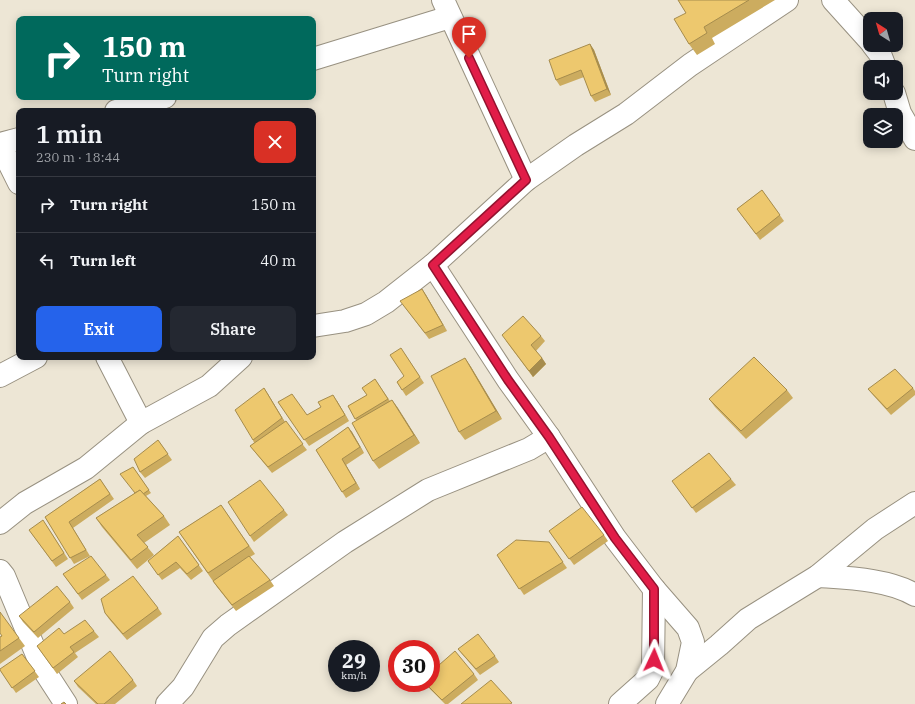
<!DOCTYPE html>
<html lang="en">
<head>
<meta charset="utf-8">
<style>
  body { margin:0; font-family:"IBM Plex Serif",serif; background:#242831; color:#f1f3f6; height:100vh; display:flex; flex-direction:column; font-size:15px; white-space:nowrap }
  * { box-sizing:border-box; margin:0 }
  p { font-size:13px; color:#9ea1a6 }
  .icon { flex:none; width:22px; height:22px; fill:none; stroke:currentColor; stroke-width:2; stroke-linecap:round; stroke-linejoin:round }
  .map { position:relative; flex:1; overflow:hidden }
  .side { position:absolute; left:16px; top:108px; width:300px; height:252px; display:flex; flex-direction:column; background:#171b24; border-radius:8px; box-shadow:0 2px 10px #0003 }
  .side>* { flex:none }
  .guide { position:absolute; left:16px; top:16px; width:300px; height:84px; border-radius:8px; box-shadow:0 2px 10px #0003; background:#00695c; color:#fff; overflow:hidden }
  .needle { width:26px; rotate:323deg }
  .controls { position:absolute; left:863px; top:12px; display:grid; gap:8px }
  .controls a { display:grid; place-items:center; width:40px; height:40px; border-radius:8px; background:#171b24; box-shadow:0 2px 10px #0003; font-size:20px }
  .speed { position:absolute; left:328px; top:640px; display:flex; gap:8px; font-size:20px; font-weight:700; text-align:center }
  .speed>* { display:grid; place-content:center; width:52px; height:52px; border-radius:50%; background:#171b24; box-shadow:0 2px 10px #0003; line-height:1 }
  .speed small { font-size:10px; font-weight:400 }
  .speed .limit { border:6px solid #d22; background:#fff; color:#111 }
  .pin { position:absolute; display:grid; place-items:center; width:34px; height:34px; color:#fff; margin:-41px -17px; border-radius:50% 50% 50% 0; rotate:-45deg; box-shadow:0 0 4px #0007 }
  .pin .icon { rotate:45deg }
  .me { position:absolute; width:44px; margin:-22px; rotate:2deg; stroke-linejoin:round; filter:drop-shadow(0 0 3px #0008) }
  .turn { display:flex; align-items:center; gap:14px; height:84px; padding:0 20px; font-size:18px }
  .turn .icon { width:52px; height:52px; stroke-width:2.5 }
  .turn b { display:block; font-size:28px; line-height:34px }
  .round { display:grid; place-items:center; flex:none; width:42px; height:42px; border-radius:8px; background:#242831 }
  .head { display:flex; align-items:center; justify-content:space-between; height:68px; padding:0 20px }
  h1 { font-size:24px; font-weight:600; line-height:30px }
  .cta { display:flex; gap:8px; margin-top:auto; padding:8px 20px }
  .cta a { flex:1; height:46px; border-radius:8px; background:#2563eb; color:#fff; font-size:16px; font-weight:600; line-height:46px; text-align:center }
  .cta a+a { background:#242831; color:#f1f3f6 }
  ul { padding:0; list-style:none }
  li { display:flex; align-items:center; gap:12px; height:56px; padding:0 20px; border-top:1px solid #363941 }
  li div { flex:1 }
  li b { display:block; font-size:15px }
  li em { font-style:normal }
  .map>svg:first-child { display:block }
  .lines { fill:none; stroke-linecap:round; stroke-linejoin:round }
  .street-casing { stroke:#989181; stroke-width:24 }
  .street { stroke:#fff; stroke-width:22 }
  .wall { fill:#ccac5f }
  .shaded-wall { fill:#a68c4d }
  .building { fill:#edc86e; stroke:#a68c4d }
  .route-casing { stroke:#92132f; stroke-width:10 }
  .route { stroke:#e11d48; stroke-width:7 }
</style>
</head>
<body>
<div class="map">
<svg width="915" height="704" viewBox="0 0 915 704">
  <rect width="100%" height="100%" fill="#ede6d5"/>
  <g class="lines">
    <g class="street-casing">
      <g id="street">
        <polyline points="443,0 526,180"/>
        <polyline points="833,0 870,41"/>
        <polyline points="873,45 880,54 885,67"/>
        <polyline points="313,59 450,17"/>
        <polyline points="894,93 900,113 915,139"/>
        <polyline points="116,111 165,97"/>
        <polyline points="0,144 19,139"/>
        <polyline points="0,145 19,183"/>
        <polyline points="433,265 508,380 549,437 615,538 654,589 688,628 693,642 687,671 667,704"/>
        <polyline points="313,326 345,321 366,314 386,302 433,265 526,180 576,145 626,114 690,65 787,0"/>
        <polyline points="107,357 141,423"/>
        <polyline points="0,376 36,357"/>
        <polyline points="0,523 25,503 86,468 141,423 209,386 241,357"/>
        <polyline points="0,571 4,576 42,667 66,704"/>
        <path d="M818 576C847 578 889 579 915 595"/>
        <polyline points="687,671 719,645 748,619 818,576 875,529 915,503"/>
        <polyline points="167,704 183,687 213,638 228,625 345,542 428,490 529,449 549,437"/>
        <polyline points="620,704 648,679 653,669 654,589"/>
      </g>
    </g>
    <use href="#street" class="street"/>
  </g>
  <g class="wall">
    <polygon points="678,0 775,0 712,38 715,44 697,55 689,44 686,13"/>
    <polygon points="590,44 594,50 611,95 595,102 591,96 584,77 560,86 556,80"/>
    <polygon points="762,190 784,221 760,240 737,209"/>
    <polygon points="422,289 426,295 447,331 429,339 404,306"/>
    <polygon points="541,336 545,341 536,351 542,358 546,364 533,377 506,341"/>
    <polygon points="405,354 424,383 406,396 397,382 404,376"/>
    <polygon points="465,358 471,367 502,419 465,440 459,432"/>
    <polygon points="375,379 390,401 392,400 420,443 379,469 373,461 356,420 348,406 367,395"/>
    <polygon points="264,388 285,422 307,450 272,473 250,446 254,443 253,440"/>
    <polygon points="913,388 915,391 915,395 891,415 873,395 868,389"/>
    <polygon points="787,390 793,398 746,439 715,407 709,399"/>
    <polygon points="337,401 349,421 309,446 278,402 307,415"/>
    <polygon points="348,427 352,432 364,453 346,465 360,489 346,498 316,450"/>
    <polygon points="158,440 172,460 145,478 140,472"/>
    <polygon points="133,467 151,493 146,496 164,516 170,525 144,543 154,555 137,569 102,527 96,518 135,493"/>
    <polygon points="100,479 114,499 73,528 90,556 74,564 45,517"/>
    <polygon points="731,479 736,485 696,513 676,486"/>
    <polygon points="221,505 255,554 250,557 270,580 274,586 236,611 217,587 179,532"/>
    <polygon points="284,510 288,515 254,542 250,536"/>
    <polygon points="47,526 68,559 56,567 29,530"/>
    <polygon points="549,531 604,535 608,541 574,565"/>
    <polygon points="178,536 203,571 191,580 180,568 162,580 148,561"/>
    <polygon points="549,542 567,568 524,595 497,555"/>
    <polygon points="63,574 106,575 110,580 82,600"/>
    <polygon points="70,602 74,608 38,638 23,622 19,616"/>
    <polygon points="158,608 162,614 127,640 109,619 105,613"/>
    <polygon points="94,631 99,637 75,653 78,657 57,674 37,646 64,634"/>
    <polygon points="2,636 19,638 25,646 0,664 0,637"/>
    <polygon points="458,649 495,656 499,662 480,675 462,654"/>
    <polygon points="22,654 39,677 16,693 0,670"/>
    <polygon points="474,674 478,680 448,704 445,704 424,683 431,683"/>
    <polygon points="133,680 137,686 115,704 96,704 78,687 74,681"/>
  </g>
  <g class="shaded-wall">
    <polygon points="590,44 594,50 611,95 607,89"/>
    <polygon points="422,289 426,295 447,331 443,325"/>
    <polygon points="465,358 471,367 502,419 496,411"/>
    <polygon points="542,358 546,364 533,377 529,371"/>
    <polygon points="264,388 268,394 286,424 282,418"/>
    <polygon points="333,395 337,401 349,421 345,415"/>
    <polygon points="392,400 398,408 420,443 414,435"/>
    <polygon points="348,427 352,432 364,453 360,447"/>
    <polygon points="342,459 346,465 360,489 356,483"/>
  </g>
  <g class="building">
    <polygon points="678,0 749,0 704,27 707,33 689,44 674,19 686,13"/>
    <polygon points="590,44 607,89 591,96 581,70 556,80 549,60"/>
    <polygon points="762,190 780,215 756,234 737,209"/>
    <polygon points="422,289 443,325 425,333 400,301"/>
    <polygon points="523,316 541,336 531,345 542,358 529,371 502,335"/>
    <polygon points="401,348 420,377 402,390 397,382 404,376 390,355"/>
    <polygon points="754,357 787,390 741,431 709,399"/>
    <polygon points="465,358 496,411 459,432 431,376"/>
    <polygon points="895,369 913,388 887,409 868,389"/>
    <polygon points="375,379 388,399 355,419 348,406 367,395 362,388"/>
    <polygon points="264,388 282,418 253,440 235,410"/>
    <polygon points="292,394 307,415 321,407 318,402 333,395 345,415 304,440 278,402"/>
    <polygon points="392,400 414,435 373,461 352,423"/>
    <polygon points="286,421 303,444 268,467 250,446"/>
    <polygon points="348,427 360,447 342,459 356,483 342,492 316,450"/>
    <polygon points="158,440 168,454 140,472 134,459"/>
    <polygon points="709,453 731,479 692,508 672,481"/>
    <polygon points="133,467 149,490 143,494 140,490 135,493 120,474"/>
    <polygon points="100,479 110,494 69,522 86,550 70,558 45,517"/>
    <polygon points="260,480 284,510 250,536 228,502"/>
    <polygon points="140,490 164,516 137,535 148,547 131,560 96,518"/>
    <polygon points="221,505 249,546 208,573 179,532"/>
    <polygon points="582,507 604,535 569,559 549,531"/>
    <polygon points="43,520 64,553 52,561 29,530"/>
    <polygon points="178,536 199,565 187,574 176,562 158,575 148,561"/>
    <polygon points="516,540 549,542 563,562 519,589 497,555"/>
    <polygon points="91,556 106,575 78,594 63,574"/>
    <polygon points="249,556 270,580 232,605 213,581"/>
    <polygon points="133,576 158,608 123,634 105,613 101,599"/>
    <polygon points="57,586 70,602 34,632 19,616"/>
    <polygon points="0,612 19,638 0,651 0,637 2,636 0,633"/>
    <polygon points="85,620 94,631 70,647 74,652 53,668 37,646 59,628 64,634"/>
    <polygon points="478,634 495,656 476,669 458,649"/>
    <polygon points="110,651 133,680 104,704 98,704 74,681"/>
    <polygon points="455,651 474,674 442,700 425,683 431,683 431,672"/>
    <polygon points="22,654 35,671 12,688 0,670 0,669"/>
    <polygon points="491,680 512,703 510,704 461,704"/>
    <polygon points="64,702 66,704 61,704"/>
  </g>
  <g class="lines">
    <g class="route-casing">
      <polyline id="route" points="469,58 526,180 433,265 508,380 549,437 615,538 654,589 654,660"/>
    </g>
    <use href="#route" class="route"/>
  </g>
</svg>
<div class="controls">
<a><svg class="needle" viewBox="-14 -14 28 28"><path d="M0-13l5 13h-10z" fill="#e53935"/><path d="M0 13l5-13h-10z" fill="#9ea1a6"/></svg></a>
<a><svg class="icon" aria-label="sound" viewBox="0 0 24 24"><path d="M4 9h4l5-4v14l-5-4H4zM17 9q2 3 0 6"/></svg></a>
<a><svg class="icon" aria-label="layers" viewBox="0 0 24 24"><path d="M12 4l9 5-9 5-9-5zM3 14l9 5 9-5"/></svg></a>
</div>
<div class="speed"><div>29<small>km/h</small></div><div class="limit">30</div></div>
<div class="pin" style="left:469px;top:58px;background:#d93025"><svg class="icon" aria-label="arrive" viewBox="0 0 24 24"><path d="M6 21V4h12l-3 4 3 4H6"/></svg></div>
<svg class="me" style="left:654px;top:660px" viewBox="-20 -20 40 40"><path d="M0-17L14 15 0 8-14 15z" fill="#e11d48" stroke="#fff" stroke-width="4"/></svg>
<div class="guide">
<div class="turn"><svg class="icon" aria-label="right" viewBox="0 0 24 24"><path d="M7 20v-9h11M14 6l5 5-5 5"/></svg><div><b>150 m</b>Turn right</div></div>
</div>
<section class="side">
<div class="head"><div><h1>1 min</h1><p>230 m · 18:44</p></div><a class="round" style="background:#d93025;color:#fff"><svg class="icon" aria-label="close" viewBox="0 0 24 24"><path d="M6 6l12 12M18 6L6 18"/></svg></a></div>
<ul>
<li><svg class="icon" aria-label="right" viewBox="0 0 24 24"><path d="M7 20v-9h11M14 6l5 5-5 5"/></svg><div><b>Turn right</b></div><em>150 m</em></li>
<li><svg class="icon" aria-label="left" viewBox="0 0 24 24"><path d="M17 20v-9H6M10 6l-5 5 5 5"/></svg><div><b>Turn left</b></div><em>40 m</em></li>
</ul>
<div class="cta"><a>Exit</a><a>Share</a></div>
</section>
</div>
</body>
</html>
